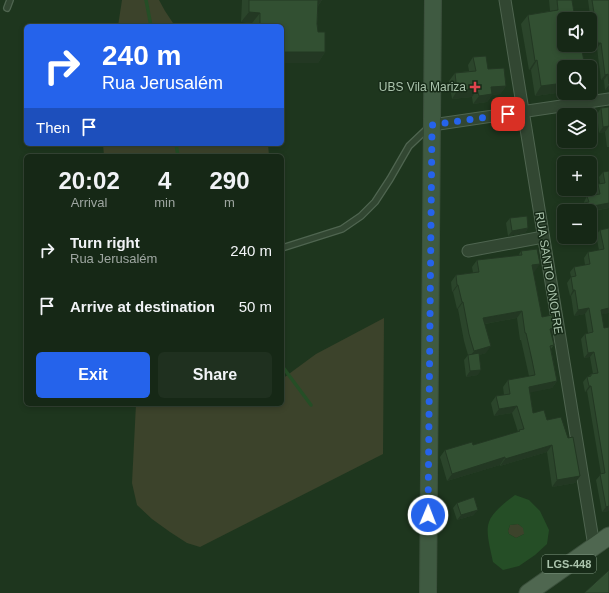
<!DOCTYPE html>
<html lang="en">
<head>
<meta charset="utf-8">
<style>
  body { margin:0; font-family:Helvetica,sans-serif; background:#1f301f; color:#f1f3f6; height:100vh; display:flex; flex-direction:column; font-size:15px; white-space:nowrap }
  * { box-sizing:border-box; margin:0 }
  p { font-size:13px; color:#9ea6a1 }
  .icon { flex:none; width:22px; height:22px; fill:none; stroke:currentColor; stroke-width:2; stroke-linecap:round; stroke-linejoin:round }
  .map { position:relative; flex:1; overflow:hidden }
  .drawer { position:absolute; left:24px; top:154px; width:260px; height:252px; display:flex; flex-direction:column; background:#162816; border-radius:6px; box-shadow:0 2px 6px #0003,0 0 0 1px #354435 }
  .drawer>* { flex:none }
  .banner { position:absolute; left:24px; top:24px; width:260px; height:122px; border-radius:6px; box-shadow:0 2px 6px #0003,0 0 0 1px #354435; background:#2563eb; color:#fff; overflow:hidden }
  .controls { position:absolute; left:557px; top:12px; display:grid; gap:8px }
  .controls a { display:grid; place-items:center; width:40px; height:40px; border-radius:6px; background:#162816; box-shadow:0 2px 6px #0003,0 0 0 1px #354435; font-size:20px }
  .pin { position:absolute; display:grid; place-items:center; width:34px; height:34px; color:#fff; margin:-17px; border-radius:8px; box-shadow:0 2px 6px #0006 }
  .me { position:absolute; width:44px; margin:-22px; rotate:1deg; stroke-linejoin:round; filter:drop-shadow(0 0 3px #0008) }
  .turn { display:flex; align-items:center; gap:14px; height:84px; padding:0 12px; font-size:18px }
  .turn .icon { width:52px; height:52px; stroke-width:2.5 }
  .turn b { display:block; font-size:28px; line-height:34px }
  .then { display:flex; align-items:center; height:38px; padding:0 12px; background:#0003; gap:8px; font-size:15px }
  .eta { display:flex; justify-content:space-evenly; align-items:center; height:68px; text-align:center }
  .eta b { font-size:24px; font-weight:800; line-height:28px }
  .button { display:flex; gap:8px; margin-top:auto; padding:8px 12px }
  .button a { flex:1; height:46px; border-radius:6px; background:#2563eb; color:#fff; font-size:16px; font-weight:800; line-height:46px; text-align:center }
  .button a+a { background:#1f301f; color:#f1f3f6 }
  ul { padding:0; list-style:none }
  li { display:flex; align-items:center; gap:12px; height:56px; padding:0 12px }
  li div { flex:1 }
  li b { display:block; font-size:15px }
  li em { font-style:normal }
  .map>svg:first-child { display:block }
  .green { fill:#3c432b }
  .water { fill:#254e26; fill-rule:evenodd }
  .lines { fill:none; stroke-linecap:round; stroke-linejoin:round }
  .stream { stroke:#254e26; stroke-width:3.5 }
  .service-casing { stroke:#4f6550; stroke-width:8 }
  .minor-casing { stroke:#4f6550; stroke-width:13 }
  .secondary-casing { stroke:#3b503c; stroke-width:18 }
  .primary-casing { stroke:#3b503c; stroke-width:19 }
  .service { stroke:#324732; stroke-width:5.5 }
  .minor { stroke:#324732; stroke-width:11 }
  .secondary { stroke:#3f5a41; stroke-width:16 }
  .primary { stroke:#4f6750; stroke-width:17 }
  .wall { fill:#2b452b }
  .shaded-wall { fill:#233823 }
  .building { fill:#325032; stroke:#233823 }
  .route { stroke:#2563eb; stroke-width:7; stroke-dasharray:0 12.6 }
  .health-dot { fill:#e0444e; stroke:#172b18; stroke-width:1.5 }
  .labels { text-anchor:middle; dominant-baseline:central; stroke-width:3; stroke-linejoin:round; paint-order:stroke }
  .shield { fill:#172b18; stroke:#7f9680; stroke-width:1 }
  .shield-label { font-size:11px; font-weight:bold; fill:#abc4ad }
  .poi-label { font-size:12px; fill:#abc4ad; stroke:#172b18; text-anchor:end }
  .street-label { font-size:12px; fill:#abc4ad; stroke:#172b18 }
</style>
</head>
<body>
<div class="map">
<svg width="609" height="593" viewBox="0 0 609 593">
  <rect width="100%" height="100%" fill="#1e361e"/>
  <g class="green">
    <polygon points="122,0 159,0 165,11 175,26 118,26"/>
    <polygon points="103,144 268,144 269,156 104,156"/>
    <polygon points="384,318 383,454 200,547 187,543 170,532 152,519 137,505 132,483 136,404 282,404 282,379 316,354"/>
    <polygon points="518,524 524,528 524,534 516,538 509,534 508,531 510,525"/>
  </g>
  <path class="water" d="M515 495 529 500 540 511 549 530 547 544 535 555 519 566 503 570 493 562C491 551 485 532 489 522 492 512 507 501 515 495ZM518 524 523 528 524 534 516 538 509 534 508 531 510 525Z"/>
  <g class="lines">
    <g class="stream">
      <polyline points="146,0 151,26"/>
      <polyline points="176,144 178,156"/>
      <polyline points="282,366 311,405"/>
    </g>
    <g class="service-casing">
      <g id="service">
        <polyline points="7,8 10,0"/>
        <polyline points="282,248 342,229 361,216 375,202 390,179 409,146 428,128"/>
      </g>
    </g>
    <g class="minor-casing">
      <g id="minor">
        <polyline points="505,0 594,546"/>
        <polyline points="432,125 609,99"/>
        <polyline points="468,251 543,237"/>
      </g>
    </g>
    <g class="secondary-casing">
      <polyline id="secondary" points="428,593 433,0"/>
    </g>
    <g class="primary-casing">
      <polyline id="primary" points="528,593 609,536"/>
    </g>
    <use href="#service" class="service"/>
    <use href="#minor" class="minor"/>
    <use href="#secondary" class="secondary"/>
    <use href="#primary" class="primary"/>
  </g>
  <g class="wall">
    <polygon points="242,0 322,0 318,6 317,24 318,32 325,52 318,63 282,63 282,26 252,26 252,23 241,22"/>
    <polygon points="549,0 572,0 564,67 564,92 535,96 531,70 529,70 521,24 528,15 550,11"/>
    <polygon points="588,0 609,0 609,89 605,90 604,80 601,80 597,48 594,49 591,31 590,32 590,19 587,19 590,15"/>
    <polygon points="473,57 488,69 506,86 500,94 492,95 487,102 473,104 472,97 452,99 449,81 455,73 469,71 468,65"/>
    <polygon points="609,107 609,147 607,147 605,132 599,133 597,114 601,108"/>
    <polygon points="609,171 609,209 609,208 594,211 597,227 593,232 590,211 581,211 580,209 584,204 584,202 587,196 595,195 594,190 598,184 600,184 599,177 603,172"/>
    <polygon points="510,218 528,228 525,233 508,236 506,223"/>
    <polygon points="609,228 609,313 602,314 609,511 602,512 596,480 601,474 587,391 585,392 583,382 587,377 589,376 591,374 593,374 590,357 584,358 581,339 585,334 588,333 585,314 574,316 571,296 570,296 567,283 571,277 570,272 574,267 585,265 584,258 588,252 599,250 596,235 600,230"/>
    <polygon points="521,251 535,271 533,272 542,317 551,333 554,345 551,349 557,381 552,388 530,392 533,413 547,420 580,476 575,483 552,487 547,452 500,466 500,465 447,481 440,457 445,450 473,445 518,432 512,413 494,416 491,403 496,396 504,395 503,387 508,380 529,376 521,340 520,340 517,318 485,324 486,353 479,355 478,375 466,377 464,360 468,355 464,341 458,309 457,309 453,292 452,292 451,282 456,275 473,273 472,267 477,260 518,256"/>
    <polygon points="457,503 474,515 457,520 453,508"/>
  </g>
  <g class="shaded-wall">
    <polygon points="315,0 322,0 318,6"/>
    <polygon points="249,12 260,13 252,23 241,22"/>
    <polygon points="593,26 595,26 591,31 590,32 590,30"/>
    <polygon points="598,43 601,43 597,48 594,49"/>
    <polygon points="282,52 325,52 318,63 282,63"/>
    <polygon points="537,60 531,70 529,70 535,61"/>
    <polygon points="608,74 604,80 601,80 605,75"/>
    <polygon points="564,83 564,92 535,96 541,86"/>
    <polygon points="609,85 609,89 605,90"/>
    <polygon points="506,86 500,94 492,95 487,102 473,104 479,96 491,87"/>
    <polygon points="477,89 472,97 452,99 457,91"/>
    <polygon points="609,126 605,132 599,133 603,127"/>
    <polygon points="609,203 609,208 590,211 593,206"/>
    <polygon points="597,227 593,232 590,233 590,228"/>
    <polygon points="528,228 525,233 508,236 512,231"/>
    <polygon points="540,264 535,271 527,272 532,265"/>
    <polygon points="457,285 458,285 453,292 452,292"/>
    <polygon points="573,290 575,290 571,296 570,296"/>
    <polygon points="462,302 463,302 458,309 457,309"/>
    <polygon points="589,308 585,314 574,316 578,310"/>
    <polygon points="609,308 609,313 598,315 601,310"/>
    <polygon points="522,311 517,318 478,325 483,318"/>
    <polygon points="554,328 549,336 550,329"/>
    <polygon points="491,346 486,353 469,358 474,351"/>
    <polygon points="594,352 590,357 584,358 588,353"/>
    <polygon points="481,370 478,375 466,377 470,371"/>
    <polygon points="557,381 552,388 524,394 529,387"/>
    <polygon points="589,386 591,386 587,391 585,392"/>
    <polygon points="517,406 512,413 494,416 499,409"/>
    <polygon points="552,445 547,452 500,466 505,459"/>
    <polygon points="505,457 500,465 447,481 452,474"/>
    <polygon points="580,476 575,483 552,487 557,480"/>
    <polygon points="609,506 609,511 602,512 606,507"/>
    <polygon points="478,510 474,515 457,520 461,515"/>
  </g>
  <g class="building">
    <polygon points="249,0 318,0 317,24 318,32 325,32 325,52 282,52 282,26 260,26 260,13 249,12"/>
    <polygon points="557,0 572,0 575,19 564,19 564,45 581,45 585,67 564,67 564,83 541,86 537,60 535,61 528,15 558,10"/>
    <polygon points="592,0 609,0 609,84 608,74 605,75 601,43 598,43 595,26 593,26 591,13 594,13"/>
    <polygon points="486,56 488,69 504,68 506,86 491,87 492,94 479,96 477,89 457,91 455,73 476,71 473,57"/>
    <polygon points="609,107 609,126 603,127 601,108"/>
    <polygon points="609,171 609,203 593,206 597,227 590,228 590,211 584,211 586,211 584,203 589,202 587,196 600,194 598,184 605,183 603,172"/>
    <polygon points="527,216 528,228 512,231 510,218"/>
    <polygon points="609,228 609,308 601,310 604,328 609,327 609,506 606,507 600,474 605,473 591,386 589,386 587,377 591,376 591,374 598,373 594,352 588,353 585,334 593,332 589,308 578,310 575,290 573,290 571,277 576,276 574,267 590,264 588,252 604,249 600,230"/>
    <polygon points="537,249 540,264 532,265 542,317 552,315 554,328 550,329 554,345 550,346 557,381 529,387 533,413 544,410 547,420 561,417 568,438 573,437 580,476 557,480 552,445 505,459 505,457 452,474 445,450 472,442 473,445 520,431 519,430 524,429 517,406 499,409 496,396 510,394 508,380 535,375 532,360 526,333 525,333 522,311 483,318 491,346 474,351 469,334 463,302 462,302 458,285 457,285 456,275 479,272 477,260 522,255 521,251"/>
    <polygon points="479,353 481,370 470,371 468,355"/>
    <polygon points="474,497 478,510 461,515 457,503"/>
    <polygon points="609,570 609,593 584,593"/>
  </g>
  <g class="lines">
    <polyline class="route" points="428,515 432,125 508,114"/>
  </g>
  <path class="health-dot" d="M473 81h4v4h4v4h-4v4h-4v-4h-4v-4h4z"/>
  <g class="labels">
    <rect class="shield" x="542" y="555" width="54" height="18" rx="3"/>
    <g class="shield-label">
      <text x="569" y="564">LGS-448</text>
    </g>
    <g class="poi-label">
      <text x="466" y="87">UBS Vila Mariza</text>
    </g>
    <g class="street-label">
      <text transform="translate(549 273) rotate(81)">RUA SANTO ONOFRE</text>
    </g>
  </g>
</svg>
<div class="controls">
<a><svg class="icon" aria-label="sound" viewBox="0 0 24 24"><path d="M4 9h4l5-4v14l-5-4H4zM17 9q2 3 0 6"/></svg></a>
<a><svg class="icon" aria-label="search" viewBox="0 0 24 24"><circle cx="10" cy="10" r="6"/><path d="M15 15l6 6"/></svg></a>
<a><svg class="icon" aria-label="layers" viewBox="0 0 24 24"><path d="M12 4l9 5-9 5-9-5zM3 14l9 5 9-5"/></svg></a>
<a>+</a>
<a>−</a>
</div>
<div class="pin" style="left:508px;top:114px;background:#d93025"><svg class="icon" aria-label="arrive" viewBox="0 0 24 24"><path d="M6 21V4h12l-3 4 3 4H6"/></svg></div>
<svg class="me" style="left:428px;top:515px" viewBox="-20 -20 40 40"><circle r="17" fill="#2563eb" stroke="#fff" stroke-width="3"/><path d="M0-11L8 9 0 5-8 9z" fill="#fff"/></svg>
<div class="banner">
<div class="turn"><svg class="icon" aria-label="right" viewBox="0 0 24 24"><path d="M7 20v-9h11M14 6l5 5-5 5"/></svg><div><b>240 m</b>Rua Jerusalém</div></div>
<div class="then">Then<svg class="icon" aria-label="arrive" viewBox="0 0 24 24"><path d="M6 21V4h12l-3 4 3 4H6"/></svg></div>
</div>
<section class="drawer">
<div class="eta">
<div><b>20:02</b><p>Arrival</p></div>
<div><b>4</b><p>min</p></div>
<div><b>290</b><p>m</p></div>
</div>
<ul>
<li><svg class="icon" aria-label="right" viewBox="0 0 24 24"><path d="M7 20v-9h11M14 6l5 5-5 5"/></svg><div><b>Turn right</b><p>Rua Jerusalém</p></div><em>240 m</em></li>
<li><svg class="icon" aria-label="arrive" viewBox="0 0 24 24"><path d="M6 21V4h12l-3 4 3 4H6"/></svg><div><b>Arrive at destination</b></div><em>50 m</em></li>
</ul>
<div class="button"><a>Exit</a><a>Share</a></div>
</section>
</div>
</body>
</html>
